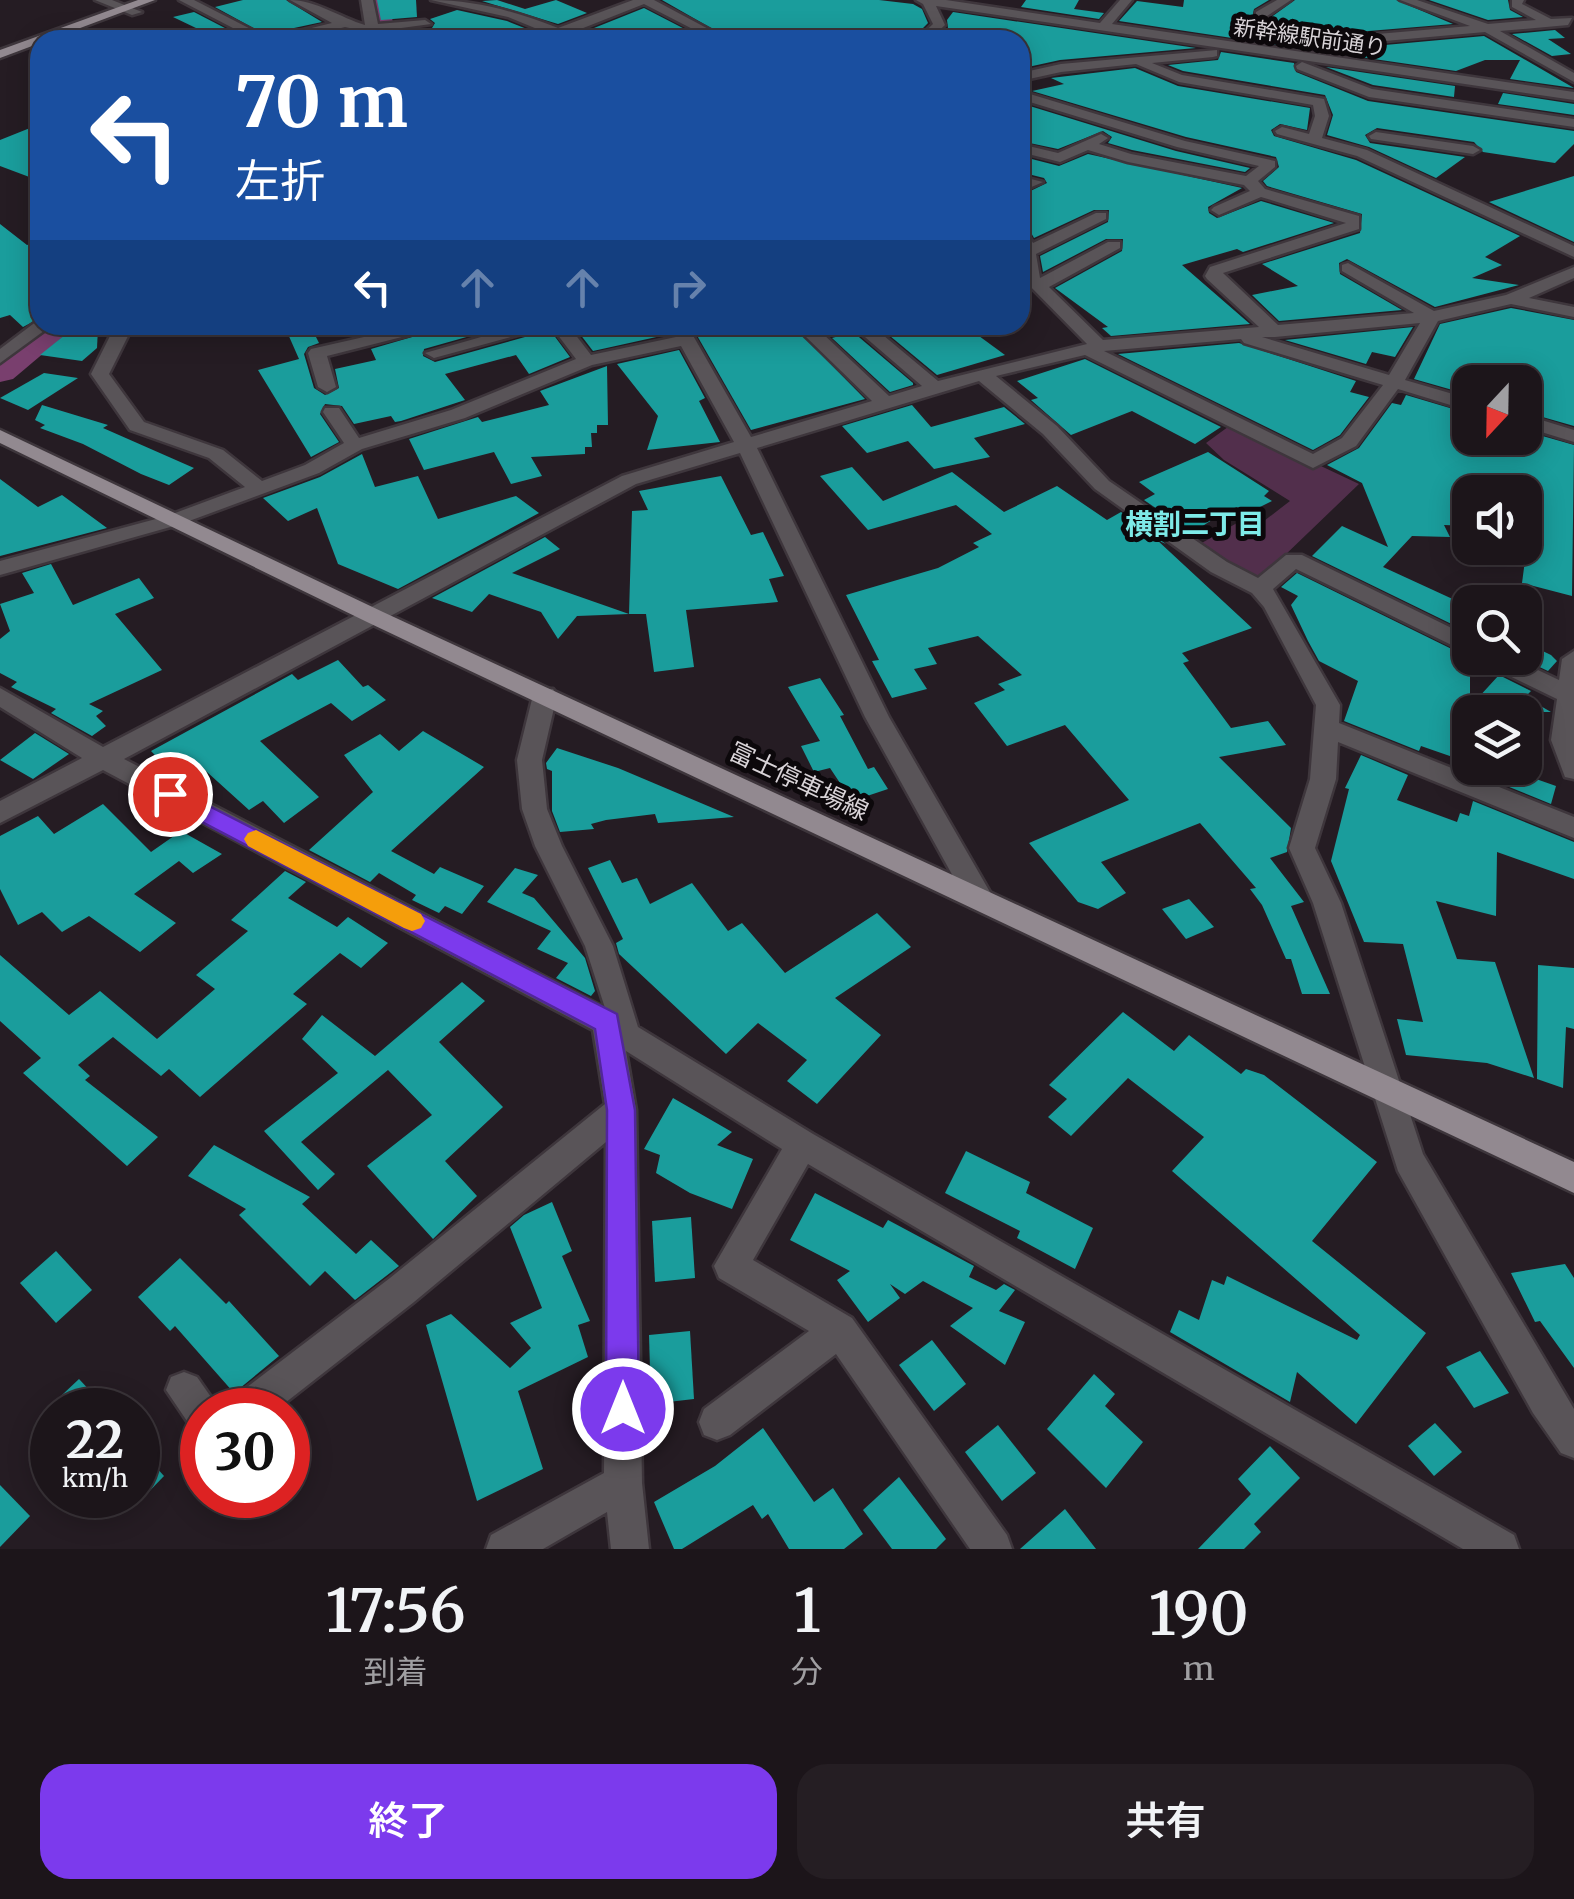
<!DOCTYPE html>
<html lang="ja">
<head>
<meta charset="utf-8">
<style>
  body { margin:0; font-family:Merriweather,"Noto Sans JP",serif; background:#251e23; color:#f1f3f6; height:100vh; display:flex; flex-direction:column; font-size:38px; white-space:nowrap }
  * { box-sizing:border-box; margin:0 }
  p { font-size:32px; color:#a09fa2 }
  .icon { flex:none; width:55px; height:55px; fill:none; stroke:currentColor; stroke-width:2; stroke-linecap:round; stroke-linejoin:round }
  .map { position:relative; height:1549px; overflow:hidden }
  .side { display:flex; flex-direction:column; background:#1c151a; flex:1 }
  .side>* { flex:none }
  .hud { position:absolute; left:30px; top:30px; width:1000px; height:305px; border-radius:30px; box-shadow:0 5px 25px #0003,0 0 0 2px #3a3439; background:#1a4fa0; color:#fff; overflow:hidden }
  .needle { width:65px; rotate:202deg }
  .buttons { position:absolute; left:1452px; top:365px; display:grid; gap:20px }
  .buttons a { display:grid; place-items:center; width:90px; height:90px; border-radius:20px; background:#1c151a; box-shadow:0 5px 25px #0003,0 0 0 2px #3a3439; font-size:50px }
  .speed { position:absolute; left:30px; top:1388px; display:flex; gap:20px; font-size:50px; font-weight:700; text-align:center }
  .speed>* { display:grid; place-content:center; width:130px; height:130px; border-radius:50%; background:#1c151a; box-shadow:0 5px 25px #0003,0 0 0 2px #3a3439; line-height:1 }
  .speed small { font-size:25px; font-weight:400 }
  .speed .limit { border:15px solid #d22; background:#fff; color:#111 }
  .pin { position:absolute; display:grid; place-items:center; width:85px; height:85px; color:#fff; margin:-42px; border:5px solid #fff; border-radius:50%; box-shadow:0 2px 10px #0007 }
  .me { position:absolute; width:110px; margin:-55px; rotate:0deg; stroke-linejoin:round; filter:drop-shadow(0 0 8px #0008) }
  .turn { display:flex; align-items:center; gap:35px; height:210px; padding:0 40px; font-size:45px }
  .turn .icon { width:130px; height:130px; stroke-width:2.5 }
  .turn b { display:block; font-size:70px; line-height:85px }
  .lanes { display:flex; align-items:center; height:95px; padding:0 40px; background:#0003; justify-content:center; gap:50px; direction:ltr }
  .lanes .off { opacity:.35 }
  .eta { display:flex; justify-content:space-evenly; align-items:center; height:170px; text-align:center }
  .eta b { font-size:60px; font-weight:600; line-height:70px }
  .button { display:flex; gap:20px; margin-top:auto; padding:20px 40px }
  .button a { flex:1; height:115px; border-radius:30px; background:#7c3aed; color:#fff; font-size:40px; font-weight:600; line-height:115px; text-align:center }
  .button a+a { background:#251e23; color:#f1f3f6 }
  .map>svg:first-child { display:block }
  .green { fill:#522f4c }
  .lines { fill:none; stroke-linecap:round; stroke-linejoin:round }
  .river { fill:#793f6e; fill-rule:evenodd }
  .building { fill:#1a9d9c }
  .minor-casing { stroke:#3e363c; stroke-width:5 }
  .major-casing { stroke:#3e363c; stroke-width:5 }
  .minor { fill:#595458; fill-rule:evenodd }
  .major { fill:#928990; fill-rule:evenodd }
  .route { fill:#7c3aed; stroke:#51269a; stroke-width:2.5 }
  .slow { fill:#f59e0b }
  .labels { text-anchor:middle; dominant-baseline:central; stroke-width:10; stroke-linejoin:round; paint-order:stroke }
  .far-street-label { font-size:22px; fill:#d8d3d7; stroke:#0c080b }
  .street-label { font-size:25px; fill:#d8d3d7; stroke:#0c080b }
  .neighbourhood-label { font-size:28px; font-weight:bold; fill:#7eeae8; stroke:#0c080b }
</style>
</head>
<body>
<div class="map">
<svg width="1574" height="1549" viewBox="0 0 1574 1549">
  <rect width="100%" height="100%" fill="#251c23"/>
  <polygon class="green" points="1232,424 1359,484 1259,580 1200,544 1251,515 1264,521 1290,501 1224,460 1206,443"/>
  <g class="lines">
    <g class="river">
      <polygon points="364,0 388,0 397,40 371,40"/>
      <polygon points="40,322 77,325 13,379 0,382 0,353"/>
    </g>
  </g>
  <g class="building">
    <polygon points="243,0 286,0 322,22 294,28 295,40 275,40 215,7"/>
    <polygon points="377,0 416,0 417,17 381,20"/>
    <polygon points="497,0 525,9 556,0 587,13 558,24 482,1"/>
    <polygon points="662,0 879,0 913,4 922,9 928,23 913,38 852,34 847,40 732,40"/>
    <polygon points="1026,0 1079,0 1074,9 1104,13 1099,19 1021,7"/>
    <polygon points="1184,0 1269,0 1254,9 1252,18 1256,22 1266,21 1295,0 1396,0 1453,24 1296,37 1286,46 1119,21 1137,1 1183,7"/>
    <polygon points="1429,0 1508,0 1510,10 1523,17 1488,20"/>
    <polygon points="644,8 706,40 562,40 564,40"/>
    <polygon points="457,10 507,21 537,33 536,40 384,40 384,34 432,28 435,23 430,19"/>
    <polygon points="194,12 248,40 221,40 173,17"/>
    <polygon points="953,12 1196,48 1060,60 1028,67 1020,64 1020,40 934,40 948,28 947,20"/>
    <polygon points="1555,30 1565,38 1548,39 1571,54 1552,56 1512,34"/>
    <polygon points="1484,36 1574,88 1510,79 1520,60 1485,60 1456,71 1319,51"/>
    <polygon points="1221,52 1294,63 1296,72 1368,101 1574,131 1574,144 1555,163 1483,152 1474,142 1377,128 1365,135 1370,143 1465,157 1436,178 1369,147 1327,135 1333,115 1325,95 1183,71 1168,65 1218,60"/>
    <polygon points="1326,67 1455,86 1454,97 1373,85"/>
    <polygon points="1135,68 1178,86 1310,108 1307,130 1280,124 1271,130 1274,136 1356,160 1520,236 1485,257 1502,265 1472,278 1519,285 1435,307 1347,259 1339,263 1340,274 1402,310 1279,321 1252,295 1298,286 1262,264 1360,233 1362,214 1267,186 1263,181 1279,167 1276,157 1186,137 1032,91 1064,84 1051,78"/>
    <polygon points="1503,93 1574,104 1574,115 1498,104"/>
    <polygon points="1020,103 1176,151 1250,168 1245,172 1132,150 1108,143 1112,137 1103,131 1058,149 1020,141"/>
    <polygon points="40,124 40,181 0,166 0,140"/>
    <polygon points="1088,154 1242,188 1208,207 1209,213 1217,218 1261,201 1334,223 1243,252 1237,249 1182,265 1250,324 1111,336 1102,328 1108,327 1055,288 1122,251 1123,239 1106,239 1043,272 1040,256 1108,222 1109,210 1094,210 1034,238 1029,229 1020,225 1020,196 1047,183 1044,178 1032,175 1020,179 1020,156 1059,166"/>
    <polygon points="1574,176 1574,242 1489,202"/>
    <polygon points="0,224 27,245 40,241 40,318 23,327 10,315 0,318"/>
    <polygon points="1511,308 1574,320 1574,426 1525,412 1525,382 1470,382 1470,395 1414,379 1440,324"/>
    <polygon points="284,325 310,325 319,343 308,347 304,354 314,388 325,395 339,388 335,369 376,360 371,349 453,325 509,325 424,349 423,356 435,362 550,330 570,357 529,374 516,355 445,374 465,400 401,421 395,422 391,416 354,424 342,406 325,404 320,414 339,442 311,457 258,370 299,359"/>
    <polygon points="573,325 665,325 670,334 593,351"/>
    <polygon points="691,325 792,325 865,399 751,430"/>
    <polygon points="964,325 1005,355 937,375 878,326"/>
    <polygon points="76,326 98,328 97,348 82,361 40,355"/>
    <polygon points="1413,327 1395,357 1372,352 1366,364 1285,340"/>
    <polygon points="853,332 913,383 913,385 890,392 832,338"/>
    <polygon points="1239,343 1356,381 1350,392 1369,397 1340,435 1313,450 1118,354"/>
    <polygon points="679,350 705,398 699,401 720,442 647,450 658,416 617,364"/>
    <polygon points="1085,359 1221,427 1195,444 1132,411 1071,435 1031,400 1038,398 1017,381"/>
    <polygon points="607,366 608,425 597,425 597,433 591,433 592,447 585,447 585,454 531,457 542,476 511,484 494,452 424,470 409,439 478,417 482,422 549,405 540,391"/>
    <polygon points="44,373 78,378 28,410 0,398"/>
    <polygon points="1406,395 1470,414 1470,438 1525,438 1525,431 1574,445 1572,596 1522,583 1534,492 1509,492 1470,477 1470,526 1444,525 1450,537 1412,536 1383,567 1470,607 1470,633 1312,556 1342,526 1388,547 1362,483 1327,465 1359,448 1392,403 1401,405"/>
    <polygon points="42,405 108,425 103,428 194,468 169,485 141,474 83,444 40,428 45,425 35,420"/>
    <polygon points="912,405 931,427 1004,407 1025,424 974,438 990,457 934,469 908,441 867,453 842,426"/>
    <polygon points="1208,452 1269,491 1264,496 1272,501 1246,514 1237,507 1224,512 1192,533 1144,500 1155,494 1139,482"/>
    <polygon points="362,454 375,487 418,476 438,519 516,496 539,513 398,589 338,564 317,508 288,521 263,498 320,477"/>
    <polygon points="852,467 883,501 952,472 1004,512 1057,486 1107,520 1121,512 1166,544 1157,540 1252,628 1182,653 1189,661 1183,663 1231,728 1268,721 1286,745 1219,757 1291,828 1287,852 1270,858 1304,902 1291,906 1330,994 1302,994 1291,959 1286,959 1262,905 1250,889 1256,888 1200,823 1101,862 1126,893 1098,909 1078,902 1029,843 1129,800 1065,725 1007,746 974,703 1005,690 998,684 1022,675 978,636 928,648 937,664 914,669 927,689 892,698 872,661 879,660 846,595 938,568 979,547 973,543 992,534 956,505 868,530 820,476"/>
    <polygon points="721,476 751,535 763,532 784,576 769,579 778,602 686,610 694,667 654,672 646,614 629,614 632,511 648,510 639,491"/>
    <polygon points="0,479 38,507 62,495 107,528 0,556"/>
    <polygon points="545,537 560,549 512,573 629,614 577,616 558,639 541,612 489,594 472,612 432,598"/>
    <polygon points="51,564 73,605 139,578 154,598 115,614 162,670 89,704 103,711 96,716 106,726 92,736 51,713 56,709 11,687 17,682 0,673 0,639 10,631 0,604 34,593 22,573"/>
    <polygon points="1297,573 1470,658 1470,763 1421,746 1419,751 1344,721 1358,681 1319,661 1308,641 1291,605 1298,596 1281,587"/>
    <polygon points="1528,644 1551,655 1557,661 1548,671 1520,658 1525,658"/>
    <polygon points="338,660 363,687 368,685 386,700 352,721 331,703 260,741 319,797 284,823 263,801 249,810 197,763 175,776 151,751 292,674 298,680"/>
    <polygon points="1499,675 1531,691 1525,697 1551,712 1505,712 1477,699"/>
    <polygon points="820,678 844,715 840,716 868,769 874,767 888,789 852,801 830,768 814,772 801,746 820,741 788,687"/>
    <polygon points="423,731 484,767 391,851 434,874 440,867 484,886 462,914 445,906 439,913 412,900 416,895 379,873 370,882 309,850 373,792 344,755 380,734 399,751"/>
    <polygon points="35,733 69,754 33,779 0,760"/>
    <polygon points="557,748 618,768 734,817 658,823 655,814 606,820 591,824 594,829 560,832 552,811 552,771 547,769 546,763"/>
    <polygon points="1361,755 1408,775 1397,800 1457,822 1460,813 1469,816 1473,801 1574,842 1574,879 1497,852 1496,916 1436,901 1457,959 1495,962 1534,1078 1487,1063 1406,1055 1397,1019 1423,1022 1403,944 1364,942 1331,861 1349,789 1345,788"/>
    <polygon points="1485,768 1522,768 1519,773 1556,786 1551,804 1482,776"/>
    <polygon points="103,804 151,852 181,831 222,854 193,873 179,861 134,894 176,923 140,952 89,916 62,932 42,912 18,925 0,889 0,836 38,816 54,834"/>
    <polygon points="610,860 622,883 637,878 650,904 692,883 728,931 742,923 785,973 877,913 911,947 835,998 881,1035 817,1104 787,1081 807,1060 758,1023 726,1054 619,954 616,943 623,939 588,868"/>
    <polygon points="515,868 538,875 522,893 534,898 585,958 595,991 591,996 556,978 568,963 537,949 551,931 487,902"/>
    <polygon points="285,871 306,882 288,898 337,927 348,917 388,943 361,968 340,953 293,994 307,1004 200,1097 169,1069 161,1076 113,1037 78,1065 90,1076 85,1080 158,1137 127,1166 23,1073 41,1058 0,1021 0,955 69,1015 100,991 157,1039 215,989 196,975 248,931 231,920"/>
    <polygon points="1189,899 1214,927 1186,939 1162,909"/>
    <polygon points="1538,965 1574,968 1574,1029 1566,1027 1563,1088 1537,1079"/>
    <polygon points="462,982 485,1001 439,1042 503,1107 445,1161 477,1196 433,1239 367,1166 432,1115 388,1070 301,1142 335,1174 318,1190 264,1131 338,1073 302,1039 322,1015 375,1056"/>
    <polygon points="1123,1012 1174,1051 1189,1035 1241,1074 1246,1069 1264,1075 1377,1162 1312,1241 1426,1333 1356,1424 1297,1372 1290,1402 1170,1332 1179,1310 1199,1320 1212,1280 1224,1285 1227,1276 1357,1340 1360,1335 1172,1171 1204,1137 1128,1078 1071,1136 1048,1117 1067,1099 1049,1085"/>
    <polygon points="673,1098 732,1132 717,1145 753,1159 732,1209 690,1193 656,1173 660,1155 644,1149"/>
    <polygon points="214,1145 310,1197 302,1204 356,1254 371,1240 399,1266 355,1300 325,1271 310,1286 239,1215 246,1209 188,1176"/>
    <polygon points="966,1151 1030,1182 1026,1193 1093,1228 1075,1269 1017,1238 1020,1231 945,1193"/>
    <polygon points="815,1193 883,1228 888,1220 974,1266 969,1277 996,1290 1004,1284 1015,1290 999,1311 1025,1322 1005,1365 950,1326 973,1308 923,1281 905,1294 890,1284 900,1298 868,1322 837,1280 850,1271 790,1240"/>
    <polygon points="552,1202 572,1251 562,1256 590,1321 578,1325 588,1357 518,1391 543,1469 477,1501 426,1325 451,1314 510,1368 531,1348 510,1323 542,1308 510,1227 524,1215"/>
    <polygon points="691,1217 695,1278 655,1282 652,1221"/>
    <polygon points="56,1251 92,1290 56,1323 20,1283"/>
    <polygon points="180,1258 226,1304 229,1301 279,1356 234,1393 175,1326 170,1331 138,1297"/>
    <polygon points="1565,1264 1574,1278 1574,1368 1540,1321 1535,1322 1511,1273"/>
    <polygon points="690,1331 694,1399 651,1404 649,1335"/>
    <polygon points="932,1340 966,1384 934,1411 899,1365"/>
    <polygon points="1480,1351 1509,1393 1474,1408 1446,1367"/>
    <polygon points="1094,1374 1115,1394 1105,1406 1143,1442 1106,1488 1047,1429"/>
    <polygon points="79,1379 108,1410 46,1410"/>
    <polygon points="1435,1423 1462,1452 1434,1476 1408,1446"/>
    <polygon points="998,1425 1036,1473 1002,1501 965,1452"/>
    <polygon points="763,1428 814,1502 833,1488 863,1534 844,1549 789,1549 768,1514 762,1519 753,1505 682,1549 674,1549 654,1502 715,1466"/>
    <polygon points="1270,1446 1300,1478 1254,1524 1261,1532 1244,1549 1198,1549 1251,1494 1238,1479"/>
    <polygon points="138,1447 164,1476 138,1503"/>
    <polygon points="899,1477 946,1539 936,1549 892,1549 863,1510"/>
    <polygon points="0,1485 30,1516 0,1547"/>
    <polygon points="1065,1509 1096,1549 1020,1549"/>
  </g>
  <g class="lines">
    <g class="minor-casing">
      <g id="minor">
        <polygon points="95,0 112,0 142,12 132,15"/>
        <polygon points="179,0 194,0 272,40 256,40"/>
        <path d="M290 0C316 0 341 18 365 25L361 0H373L378 24 425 20 431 24 379 31 381 40H369L367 32 345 27 299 39 295 32 332 23Z"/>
        <path d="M431 0C476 0 517 12 558 28L633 0H654L729 40H714L644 4 563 36 539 40 540 35 547 33 508 17Z"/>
        <polygon points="916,0 946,0 1100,23 1120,0 1132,0 1112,24 1574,92 1574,100 936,6 945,25 929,40 916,40 933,24 923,4"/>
        <polygon points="1277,0 1291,0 1264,18 1256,18 1256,12"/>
        <polygon points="1400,0 1417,0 1488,24 1536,20 1512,7 1512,0 1524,0 1522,4 1551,19 1572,18 1568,25 1500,31 1574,73 1574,82 1485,32 1296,49 1290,45 1296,41 1470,26"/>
        <polygon points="1217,50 1217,56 1213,57 1152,63 1182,75 1324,99 1329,116 1322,138 1367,150 1574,246 1574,257 1357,156 1277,134 1275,131 1282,127 1309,134 1315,116 1313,105 1179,82 1136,64 1061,72 1020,81 1020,73 1061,64"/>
        <polygon points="1302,62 1372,89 1574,119 1574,127 1369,97 1297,69 1296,66"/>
        <path d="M1020 91 1185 141 1275 161V167L1258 181 1265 189 1359 216V229L1223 273 1278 325 1414 313 1342 271V265L1348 263 1434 311 1506 295 1574 267V278L1529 298 1574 307V317L1511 304 1438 321 1405 380 1470 399V411L1398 389 1356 446 1313 468 1085 355 996 376 1057 426 1109 481 1227 562 1258 578 1286 555H1302L1470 637V654L1296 569 1273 589 1340 705 1339 723 1574 817V838L1338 742 1336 779 1315 848 1341 903 1423 1154 1574 1409V1458L1561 1453 1533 1413 1398 1171 1313 903 1289 848 1310 779 1316 705 1264 607 1252 593 1211 572 1095 489 1043 434 979 381 757 448 889 717 994 899 990 907 980 910 970 907 865 717 740 453 636 484 124 759 605 1008 585 946 535 846 522 809 517 760 533 695 537 689H553L557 695 542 760 547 809 562 846 613 946 638 1027 813 1134 1514 1535 1519 1549H1463L808 1164 753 1260 852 1318 1007 1535 1012 1549H970L836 1354 730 1435 717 1440 704 1435 699 1422 704 1409 809 1331 719 1278 714 1266 782 1149 626 1051 636 1110 642 1483 649 1549H611L607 1512 543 1549H486L491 1535 604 1473 606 1142 414 1302 276 1410H229L234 1397 390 1278 605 1104 593 1030 103 770 0 823V801L82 758 0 707V688L103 747 622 476 734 442 681 346 592 365 465 418 362 449 319 473 181 524 0 575V561L167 516 245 487 209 458 130 430 91 374 110 336 106 325H124L128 336 109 374 144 422 223 450 262 481 305 465 344 443 323 412 325 408H339L359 438 451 410 576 359 551 326 434 358 425 353 523 325H568L591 355 676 337 669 325H687L751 437 872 401 803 334 800 330 807 325H835L821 332 889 396 922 386 851 325H871L938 381 1087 344 1024 280 1020 229 1026 231 1033 243 1096 213H1106V219L1036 254 1040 278 1108 242H1120V248L1049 287 1103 340 1259 327 1207 279 1205 276 1210 267 1346 223 1261 197 1219 215 1211 210 1214 207 1250 191 1244 185 1128 162 1088 150 1060 162 1020 152V144L1058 153 1101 134 1108 138 1099 144 1131 154 1246 176 1259 166 1177 147 1020 99ZM1420 323 1389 375 1262 337H1275ZM1241 339 1244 343 1383 385 1342 438 1313 454 1104 351Z"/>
        <polygon points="1376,132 1473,146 1480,150 1473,154 1371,139 1369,136"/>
        <polygon points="1031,179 1043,182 1020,192 1020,183"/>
        <polygon points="37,321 52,325 0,363 0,349"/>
        <polygon points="417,325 449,325 327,356 336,387 327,392 318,387 308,353 311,349"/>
        <polygon points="1525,415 1574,430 1574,442 1525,427"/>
        <polygon points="1574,651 1574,779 1565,777 1551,740 1557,699 1485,664 1482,658 1512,658 1559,680 1562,659"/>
        <polygon points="184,1372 197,1377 220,1410 202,1410 202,1429 189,1424 166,1390 171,1377"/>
      </g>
    </g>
    <g class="major-casing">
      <g id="major">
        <polygon points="138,0 155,0 0,58 0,50"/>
        <polygon points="0,430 383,612 1574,1162 1574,1193 367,622 0,443"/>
      </g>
    </g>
    <use href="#minor" class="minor"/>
    <use href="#major" class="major"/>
  </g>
  <polygon class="route" points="170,786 617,1014 635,1110 639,1409 634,1420 623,1425 611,1420 606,1409 607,1110 595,1029 162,801 158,794"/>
  <polygon class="slow" points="256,830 421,914 425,921 421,928 412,931 404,928 248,846 244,839 248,833"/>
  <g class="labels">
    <g class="far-street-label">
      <text transform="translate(1310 37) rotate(8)">新幹線駅前通り</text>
    </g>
    <g class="street-label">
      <text transform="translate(799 781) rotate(25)">富士停車場線</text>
    </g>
    <g class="neighbourhood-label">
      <text x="1195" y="524">横割二丁目</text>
    </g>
  </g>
</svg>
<div class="buttons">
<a><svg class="needle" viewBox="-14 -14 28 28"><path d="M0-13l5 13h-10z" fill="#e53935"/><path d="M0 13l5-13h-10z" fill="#a09fa2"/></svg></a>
<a><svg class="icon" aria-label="sound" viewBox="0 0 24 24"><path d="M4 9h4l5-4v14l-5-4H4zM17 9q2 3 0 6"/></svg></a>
<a><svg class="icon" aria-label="search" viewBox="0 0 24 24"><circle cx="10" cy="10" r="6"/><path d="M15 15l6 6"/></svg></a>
<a><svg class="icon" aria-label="layers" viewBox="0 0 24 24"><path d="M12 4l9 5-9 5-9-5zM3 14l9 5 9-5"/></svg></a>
</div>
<div class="speed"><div>22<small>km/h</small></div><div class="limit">30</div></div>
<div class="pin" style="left:170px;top:794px;background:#d93025"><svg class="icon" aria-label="arrive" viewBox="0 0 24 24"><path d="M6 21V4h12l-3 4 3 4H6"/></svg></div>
<svg class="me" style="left:623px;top:1409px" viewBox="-20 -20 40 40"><circle r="17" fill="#7c3aed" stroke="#fff" stroke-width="3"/><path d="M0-11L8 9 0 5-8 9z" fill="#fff"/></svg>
<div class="hud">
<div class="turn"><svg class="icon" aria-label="left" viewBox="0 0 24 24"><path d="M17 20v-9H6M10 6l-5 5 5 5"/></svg><div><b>70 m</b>左折</div></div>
<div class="lanes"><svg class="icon" aria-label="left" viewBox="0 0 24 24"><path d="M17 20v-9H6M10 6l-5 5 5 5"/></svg><svg class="icon off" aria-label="ahead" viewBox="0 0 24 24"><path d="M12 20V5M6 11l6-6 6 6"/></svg><svg class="icon off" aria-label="ahead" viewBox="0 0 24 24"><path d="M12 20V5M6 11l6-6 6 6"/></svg><svg class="icon off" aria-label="right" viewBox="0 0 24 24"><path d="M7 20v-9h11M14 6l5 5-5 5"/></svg></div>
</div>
</div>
<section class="side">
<div class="eta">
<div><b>17:56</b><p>到着</p></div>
<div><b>1</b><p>分</p></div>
<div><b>190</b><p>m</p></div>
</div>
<div class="button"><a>終了</a><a>共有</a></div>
</section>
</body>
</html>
